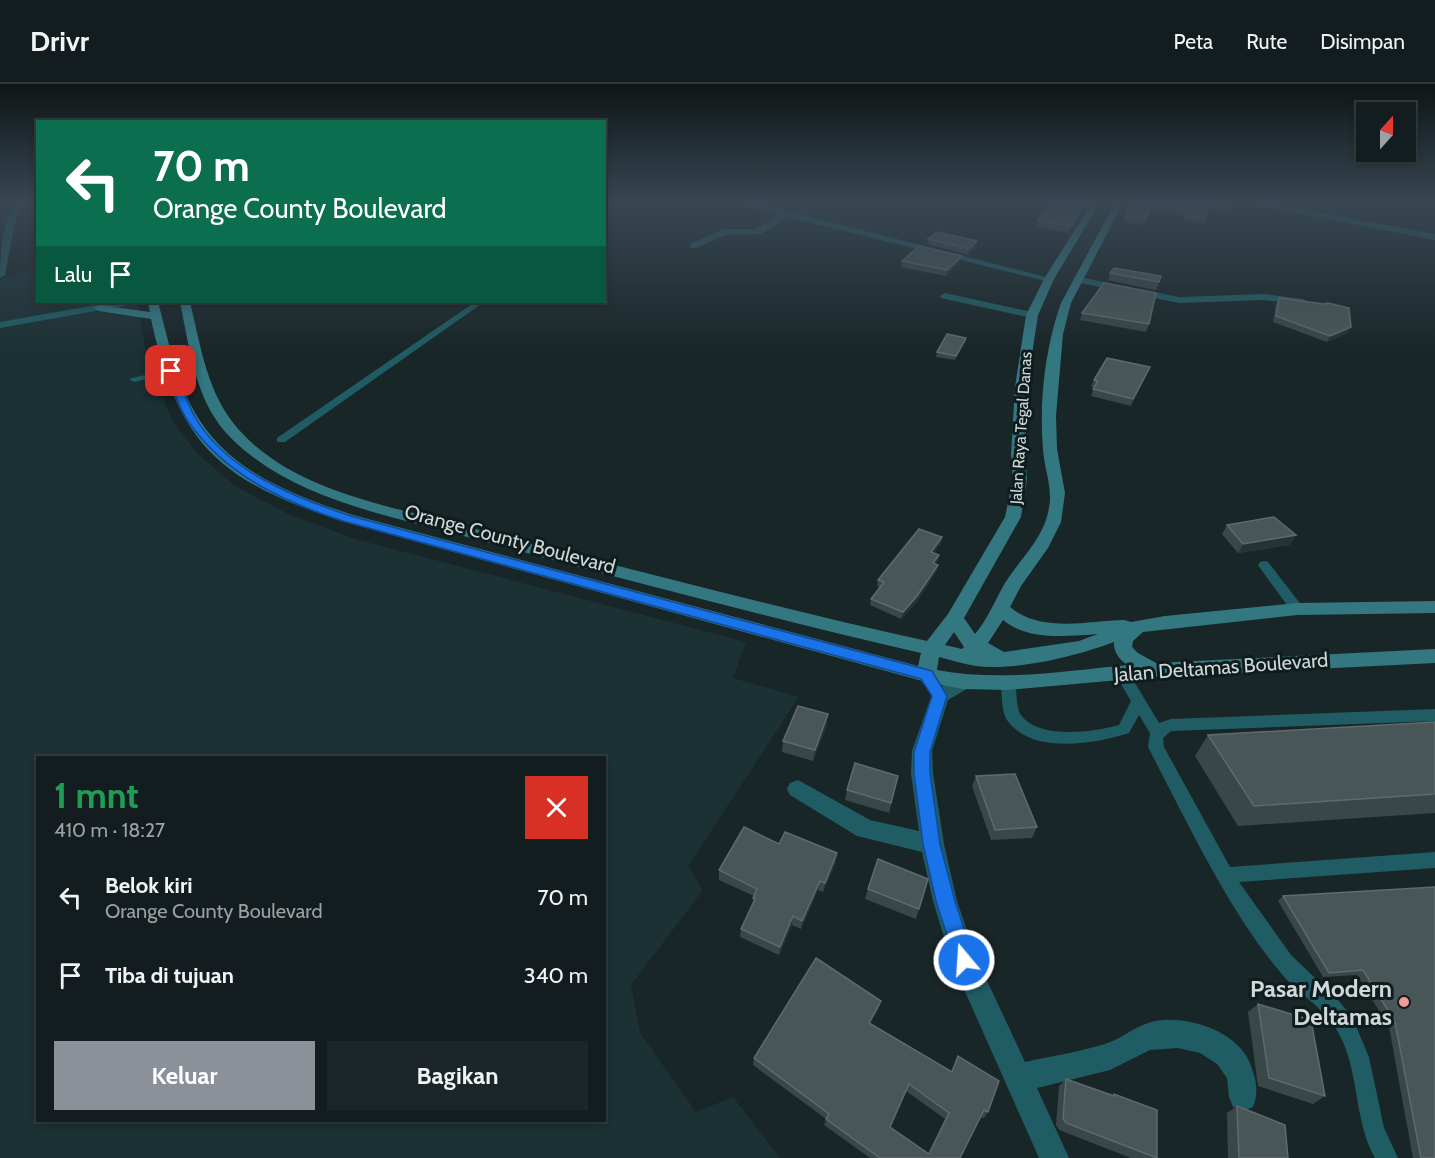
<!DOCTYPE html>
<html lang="id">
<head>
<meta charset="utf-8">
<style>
  body { margin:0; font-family:Cabin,sans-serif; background:#1c2527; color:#f1f3f6; height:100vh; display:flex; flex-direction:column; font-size:22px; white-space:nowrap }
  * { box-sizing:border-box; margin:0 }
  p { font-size:20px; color:#9da1a4 }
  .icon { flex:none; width:33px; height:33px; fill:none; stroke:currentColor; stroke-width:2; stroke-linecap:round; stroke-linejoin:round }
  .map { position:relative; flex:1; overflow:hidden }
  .details { position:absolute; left:36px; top:672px; width:570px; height:366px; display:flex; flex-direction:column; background:#131c1e; border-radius:0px; box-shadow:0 3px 9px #0003,0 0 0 2px #323a3c }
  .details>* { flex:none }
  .banner { position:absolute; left:36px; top:36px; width:570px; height:183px; border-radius:0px; box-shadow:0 3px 9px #0003,0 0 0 2px #323a3c; background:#0b6e4f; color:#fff; overflow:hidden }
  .needle { width:39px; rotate:21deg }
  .controls { position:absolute; left:1356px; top:18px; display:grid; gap:12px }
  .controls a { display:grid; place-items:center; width:60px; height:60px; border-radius:0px; background:#131c1e; box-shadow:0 3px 9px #0003,0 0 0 2px #323a3c; font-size:30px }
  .pin { position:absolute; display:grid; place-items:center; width:51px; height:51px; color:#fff; margin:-26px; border-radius:12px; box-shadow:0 3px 9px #0006 }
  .me { position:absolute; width:66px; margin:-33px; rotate:342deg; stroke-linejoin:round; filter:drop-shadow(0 0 4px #0008) }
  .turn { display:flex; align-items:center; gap:21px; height:126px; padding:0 18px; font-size:27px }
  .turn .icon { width:78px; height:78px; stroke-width:2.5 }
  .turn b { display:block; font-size:42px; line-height:51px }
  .then { display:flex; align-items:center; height:57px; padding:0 18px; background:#0003; gap:12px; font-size:22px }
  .round { display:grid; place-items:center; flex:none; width:63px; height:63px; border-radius:0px; background:#1c2527 }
  .overview { display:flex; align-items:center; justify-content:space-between; height:102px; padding:0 18px }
  h1 { font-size:36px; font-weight:700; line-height:45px; color:#1e9e55 }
  .primary-button { display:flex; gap:12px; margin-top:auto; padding:12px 18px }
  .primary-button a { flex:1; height:69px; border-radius:0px; background:#8c9099; color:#fff; font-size:24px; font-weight:700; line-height:69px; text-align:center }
  .primary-button a+a { background:#1c2527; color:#f1f3f6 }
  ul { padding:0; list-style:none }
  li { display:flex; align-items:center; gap:18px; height:78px; padding:0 18px }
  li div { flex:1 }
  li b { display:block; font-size:22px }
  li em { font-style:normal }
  header { display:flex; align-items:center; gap:36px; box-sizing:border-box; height:84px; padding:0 30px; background:#131c1e; border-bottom:2px solid #323a3c }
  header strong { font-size:28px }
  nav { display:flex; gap:33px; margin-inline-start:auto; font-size:21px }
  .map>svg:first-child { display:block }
  .built { fill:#1c3134; fill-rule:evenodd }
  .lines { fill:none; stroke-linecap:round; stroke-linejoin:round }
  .lane { fill:#205c64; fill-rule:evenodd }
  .street { fill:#205c64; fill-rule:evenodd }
  .secondary { fill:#337881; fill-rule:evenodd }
  .wall { fill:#394749; fill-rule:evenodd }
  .shaded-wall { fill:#263335 }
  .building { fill:#495658; stroke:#5e6a6c; stroke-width:1.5; fill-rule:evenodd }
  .route { fill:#1a73e8; stroke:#114b97; stroke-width:1.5 }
  .poi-dot { fill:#f59b97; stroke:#0f1c1e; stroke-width:2 }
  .labels { text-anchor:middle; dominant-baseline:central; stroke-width:6; stroke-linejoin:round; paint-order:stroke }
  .far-street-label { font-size:16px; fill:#cfd7d8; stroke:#0f1c1e }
  .street-label { font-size:20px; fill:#cfd7d8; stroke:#0f1c1e }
  .near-poi-label { font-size:24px; font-weight:bold; fill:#cfd7d8; stroke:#0f1c1e; text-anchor:end }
</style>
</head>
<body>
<header>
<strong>Drivr</strong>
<nav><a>Peta</a><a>Rute</a><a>Disimpan</a></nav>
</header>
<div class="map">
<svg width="1435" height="1074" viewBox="0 0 1435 1074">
  <rect width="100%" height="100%" fill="#192628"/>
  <path class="built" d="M37 184 38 218H137L147 275 173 338 197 369 235 402 288 430 355 455 746 558 733 594 799 613 688 782 703 806 631 901 640 949 696 1028 733 1013 780 1074H0V196ZM38 674H604V1036H38Z"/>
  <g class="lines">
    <g class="lane">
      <polygon points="475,218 484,218 285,358 277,358 277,354"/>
      <polygon points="199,277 204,280 202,282 134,298 129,295"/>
      <polygon points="1264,477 1268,478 1302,522 1304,525 1302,528 1292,528 1260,484 1258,481 1260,478"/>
      <path d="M1121 583 1126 584 1159 639 1171 635 1435 625V637L1171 647 1163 654 1164 663 1230 783 1435 768V784L1239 798 1291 871 1338 916 1352 933 1369 973 1384 1044 1398 1074H1375C1353 1035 1360 987 1338 948 1327 928 1307 915 1291 900 1279 888 1269 874 1259 861 1215 799 1183 730 1148 663L1150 649 1139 631 1129 649C1095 660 1031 671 1007 636 1001 627 1002 609 1001 599L1003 595H1013L1015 599C1017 608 1016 624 1021 631 1039 656 1094 648 1119 641L1131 617 1114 588 1116 584Z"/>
    </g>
    <g class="street">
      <path d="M16 117H24L16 134 5 191 0 194C0 168 2 140 16 117Z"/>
      <polygon points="728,117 743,117 787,127 1054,195 1049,198 788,133 761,150 725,151 696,164 690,164 690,160 723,145 756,145 779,131"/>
      <polygon points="1236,117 1254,117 1435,150 1435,156"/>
      <polygon points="1079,193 1179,213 1264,210 1303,215 1308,218 1303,221 1264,216 1179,219 1075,198 1075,194"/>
      <polygon points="945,209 1032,228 1038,231 1032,234 941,214 940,212"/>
      <polygon points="113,218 134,218 129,221 0,244 0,238"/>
      <path d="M963 591 970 593 973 598 970 603 948 616 932 667 933 689 944 760 957 817 976 873 1025 978C1052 972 1079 968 1105 960 1121 955 1134 943 1151 938 1182 930 1233 945 1248 975 1255 991 1260 1006 1253 1023L1243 1027 1233 1023 1229 1013 1227 994 1217 980 1200 969 1178 964 1150 966 1110 986 1037 1004 1069 1074H1039L951 876 933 817 922 768 857 752 790 711 787 705 790 699 798 696 870 736 919 747 911 689 912 667 933 607Z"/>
    </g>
    <path class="secondary" d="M1093 117H1101L1054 195 1038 231 1027 303 1025 371 1027 395 1021 433 964 534 975 550C988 535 995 516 1005 499 1021 474 1044 454 1049 424 1053 404 1044 384 1043 365 1039 317 1045 264 1061 219L1116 117H1124L1071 219 1063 250 1056 332 1057 365 1065 409 1061 438 1048 464 1021 502 1010 523C1041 549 1087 537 1124 536L1131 538 1165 532 1297 519 1435 517V529L1297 531 1143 548 1133 557 1132 563 1138 569 1156 579 1435 565V579L1153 593 1008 606 963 605 926 598 341 437C220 396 179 363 151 235L99 227 94 224 99 221 150 228 148 218H158C166 247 172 278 184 306 214 381 281 407 353 431L918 582 921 569C799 541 677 509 556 477 513 465 471 454 429 443 360 425 285 407 232 355 195 319 190 266 180 218H190C201 263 207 311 240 347 291 403 375 419 444 437 487 448 529 459 571 470 690 500 808 531 927 557L948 530 1005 433 1013 395 1011 371 1015 303 1026 231 1044 195ZM1003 536C1028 557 1068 552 1098 550L1079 557 1004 568 988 559ZM954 548 964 563 962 565 945 561ZM1114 558C1113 567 1120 577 1128 581 1065 587 1000 598 937 586L939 573C951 576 964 580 976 582 1016 587 1077 572 1114 558Z"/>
  </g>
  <g class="wall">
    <polygon points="1088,117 1069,149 1036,143 1038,137"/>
    <polygon points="1131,117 1233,117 1233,122 1232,127 1210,124 1209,127 1207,127 1204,140 1183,137 1184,131 1149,126 1144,141 1123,138"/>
    <polygon points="928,155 977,157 976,163 968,171 927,160"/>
    <polygon points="962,172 960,178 946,192 901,183 902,177"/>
    <polygon points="1110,189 1159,198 1156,206 1108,196"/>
    <polygon points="1279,214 1351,243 1347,249 1327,258 1273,238 1276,220"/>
    <polygon points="1082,229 1149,240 1146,248 1080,236"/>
    <polygon points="966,254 965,258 955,276 936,273 937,268"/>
    <polygon points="1147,290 1131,322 1091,312 1094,303 1091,303 1094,296"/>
    <polygon points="1227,441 1290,461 1238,469 1222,450"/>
    <polygon points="942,453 941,460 933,469 939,471 937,478 935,480 938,481 936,488 916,519 901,535 870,521 871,515 880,504 877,502 878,496"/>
    <polygon points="1435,638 1435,729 1238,742 1195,672 1208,651"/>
    <polygon points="827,641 813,677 782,668 783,657"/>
    <polygon points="898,692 889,729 845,716 847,706"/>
    <polygon points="976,692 1037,743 1032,754 991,756 972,702"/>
    <polygon points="836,778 823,808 818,806 801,845 792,841 779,871 740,853 741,845 752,821 754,812 719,796 719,786"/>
    <polygon points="1435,803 1435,1074 1413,1074 1389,943 1357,891 1323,893 1278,817 1283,812"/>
    <polygon points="868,805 919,825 916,835 865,815"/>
    <polygon points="1258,920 1325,1012 1313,1020 1258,1002 1248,928"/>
    <path d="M879 924 870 940 951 988 958 972 988 1028 984 1034 981 1033 960 1074H870L824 1041 826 1035 753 981 754 974ZM906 1007 945 1035 928 1070 890 1043Z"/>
    <polygon points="1066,995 1112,1011 1114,1010 1157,1074 1131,1074 1059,1046 1056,1041 1059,1002"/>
    <polygon points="1237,1022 1288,1074 1228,1074 1227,1029"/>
  </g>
  <g class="shaded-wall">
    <polygon points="1086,117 1088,117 1069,149 1071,142"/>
    <polygon points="977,157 976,163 968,171 969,165"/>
    <polygon points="962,172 960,178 946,192 947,186"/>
    <polygon points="1351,243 1347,249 1327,258 1330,252"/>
    <polygon points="966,254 965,258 955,276 956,272"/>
    <polygon points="1150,283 1147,290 1131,322 1133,315"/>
    <polygon points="1296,451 1290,461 1238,469 1243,460"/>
    <polygon points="942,453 941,460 929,475 931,468"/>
    <polygon points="939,471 937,478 931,486 933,479"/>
    <polygon points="938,481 936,488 916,519 901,535 903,528"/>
    <polygon points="828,630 827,641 813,677 815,666"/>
    <polygon points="837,769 836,778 823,808 825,799"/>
    <polygon points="820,797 818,806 801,845 802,837"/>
    <polygon points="793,832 792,841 779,871 780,863"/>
    <polygon points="881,917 879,924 867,946 869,939"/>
  </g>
  <g class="building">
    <polygon points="1051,117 1086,117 1071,142 1038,137"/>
    <polygon points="1131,117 1233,117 1233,122 1211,119 1211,123 1208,122 1206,135 1184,132 1186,126 1150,121 1146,136 1125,133"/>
    <polygon points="937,148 977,157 969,165 928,155"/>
    <polygon points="919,162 962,172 947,186 902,177"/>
    <polygon points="1114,184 1161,192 1159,198 1110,189"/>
    <polygon points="1104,199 1156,209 1149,240 1082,229"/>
    <polygon points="1279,214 1324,220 1328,219 1349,224 1351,243 1330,252 1276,232"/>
    <polygon points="947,250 966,254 956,272 937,268"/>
    <polygon points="1107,274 1150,283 1133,315 1093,305 1098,297 1094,296"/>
    <polygon points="1274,433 1296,451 1243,460 1227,441"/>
    <polygon points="919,445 942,453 931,468 939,471 933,479 938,481 917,512 903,528 871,515 884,498 878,496"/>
    <polygon points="798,622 828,630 815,666 783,657"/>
    <polygon points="1435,638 1435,710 1254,722 1208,651"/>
    <polygon points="855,679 898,692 891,719 847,706"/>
    <polygon points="1015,690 1037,743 995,746 976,692"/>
    <polygon points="744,743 779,760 785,748 837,769 825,799 820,797 802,837 793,832 780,863 741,845 755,815 753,814 757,805 719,786"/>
    <polygon points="878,775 928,795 919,825 868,805"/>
    <polygon points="1435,803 1435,1074 1421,1074 1395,938 1363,886 1329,889 1283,812"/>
    <path d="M816 874 881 917 869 939 952 988 958 972 999 997 988 1028 984 1026 960 1074H880L826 1035 829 1030 754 974ZM909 1000 949 1029 929 1070 890 1043Z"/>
    <polygon points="1258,920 1311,936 1325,1012 1269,994"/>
    <polygon points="1066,995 1114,1012 1114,1010 1157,1026 1157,1074 1066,1039 1063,1034"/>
    <polygon points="1237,1022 1285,1041 1288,1074 1239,1074"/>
  </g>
  <linearGradient id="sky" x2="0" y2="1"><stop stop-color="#0e1516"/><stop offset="0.44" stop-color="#384753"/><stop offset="1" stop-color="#384753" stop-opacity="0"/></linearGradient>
  <rect width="1435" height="267" fill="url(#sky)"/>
  <path class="route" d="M167 285 175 287C182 302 187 319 195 333 226 387 296 414 351 432L932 587 947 612 930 668V689L940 760 955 817 974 876 971 883 964 886 958 883 955 876 936 817 923 760 914 689V668L932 612 921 595 343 437C282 417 225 391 188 337 178 323 173 303 166 287Z"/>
  <circle class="poi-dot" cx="1404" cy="918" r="6"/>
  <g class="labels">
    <g class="far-street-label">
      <text transform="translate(1021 344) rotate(-86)">Jalan Raya Tegal Danas</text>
    </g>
    <g class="street-label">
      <text transform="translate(510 455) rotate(15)">Orange County Boulevard</text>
      <text transform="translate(1221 583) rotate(-4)">Jalan Deltamas Boulevard</text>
    </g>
    <g class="near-poi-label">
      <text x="1392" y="904">Pasar Modern<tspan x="1392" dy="28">Deltamas</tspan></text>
    </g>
  </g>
</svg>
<div class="controls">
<a><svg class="needle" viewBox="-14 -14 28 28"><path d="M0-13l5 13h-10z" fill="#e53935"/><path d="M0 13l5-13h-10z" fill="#9da1a4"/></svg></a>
</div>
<div class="pin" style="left:171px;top:287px;background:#d93025"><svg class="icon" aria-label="arrive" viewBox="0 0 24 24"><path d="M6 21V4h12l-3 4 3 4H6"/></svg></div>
<svg class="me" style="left:964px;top:876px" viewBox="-20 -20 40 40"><circle r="17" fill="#1a73e8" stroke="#fff" stroke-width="3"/><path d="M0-11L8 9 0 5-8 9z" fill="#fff"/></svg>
<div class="banner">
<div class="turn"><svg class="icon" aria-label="left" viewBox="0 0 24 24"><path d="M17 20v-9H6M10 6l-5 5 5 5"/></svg><div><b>70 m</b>Orange County Boulevard</div></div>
<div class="then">Lalu<svg class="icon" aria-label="arrive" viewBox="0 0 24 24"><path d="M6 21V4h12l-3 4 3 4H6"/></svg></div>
</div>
<section class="details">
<div class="overview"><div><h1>1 mnt</h1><p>410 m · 18:27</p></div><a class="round" style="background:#d93025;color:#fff"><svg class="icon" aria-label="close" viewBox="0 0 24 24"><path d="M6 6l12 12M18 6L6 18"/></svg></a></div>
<ul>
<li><svg class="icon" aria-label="left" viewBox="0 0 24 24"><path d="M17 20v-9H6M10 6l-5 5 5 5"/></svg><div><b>Belok kiri</b><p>Orange County Boulevard</p></div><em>70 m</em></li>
<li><svg class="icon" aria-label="arrive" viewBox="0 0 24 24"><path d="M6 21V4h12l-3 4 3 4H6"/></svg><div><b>Tiba di tujuan</b></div><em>340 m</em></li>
</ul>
<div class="primary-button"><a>Keluar</a><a>Bagikan</a></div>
</section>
</div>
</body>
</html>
